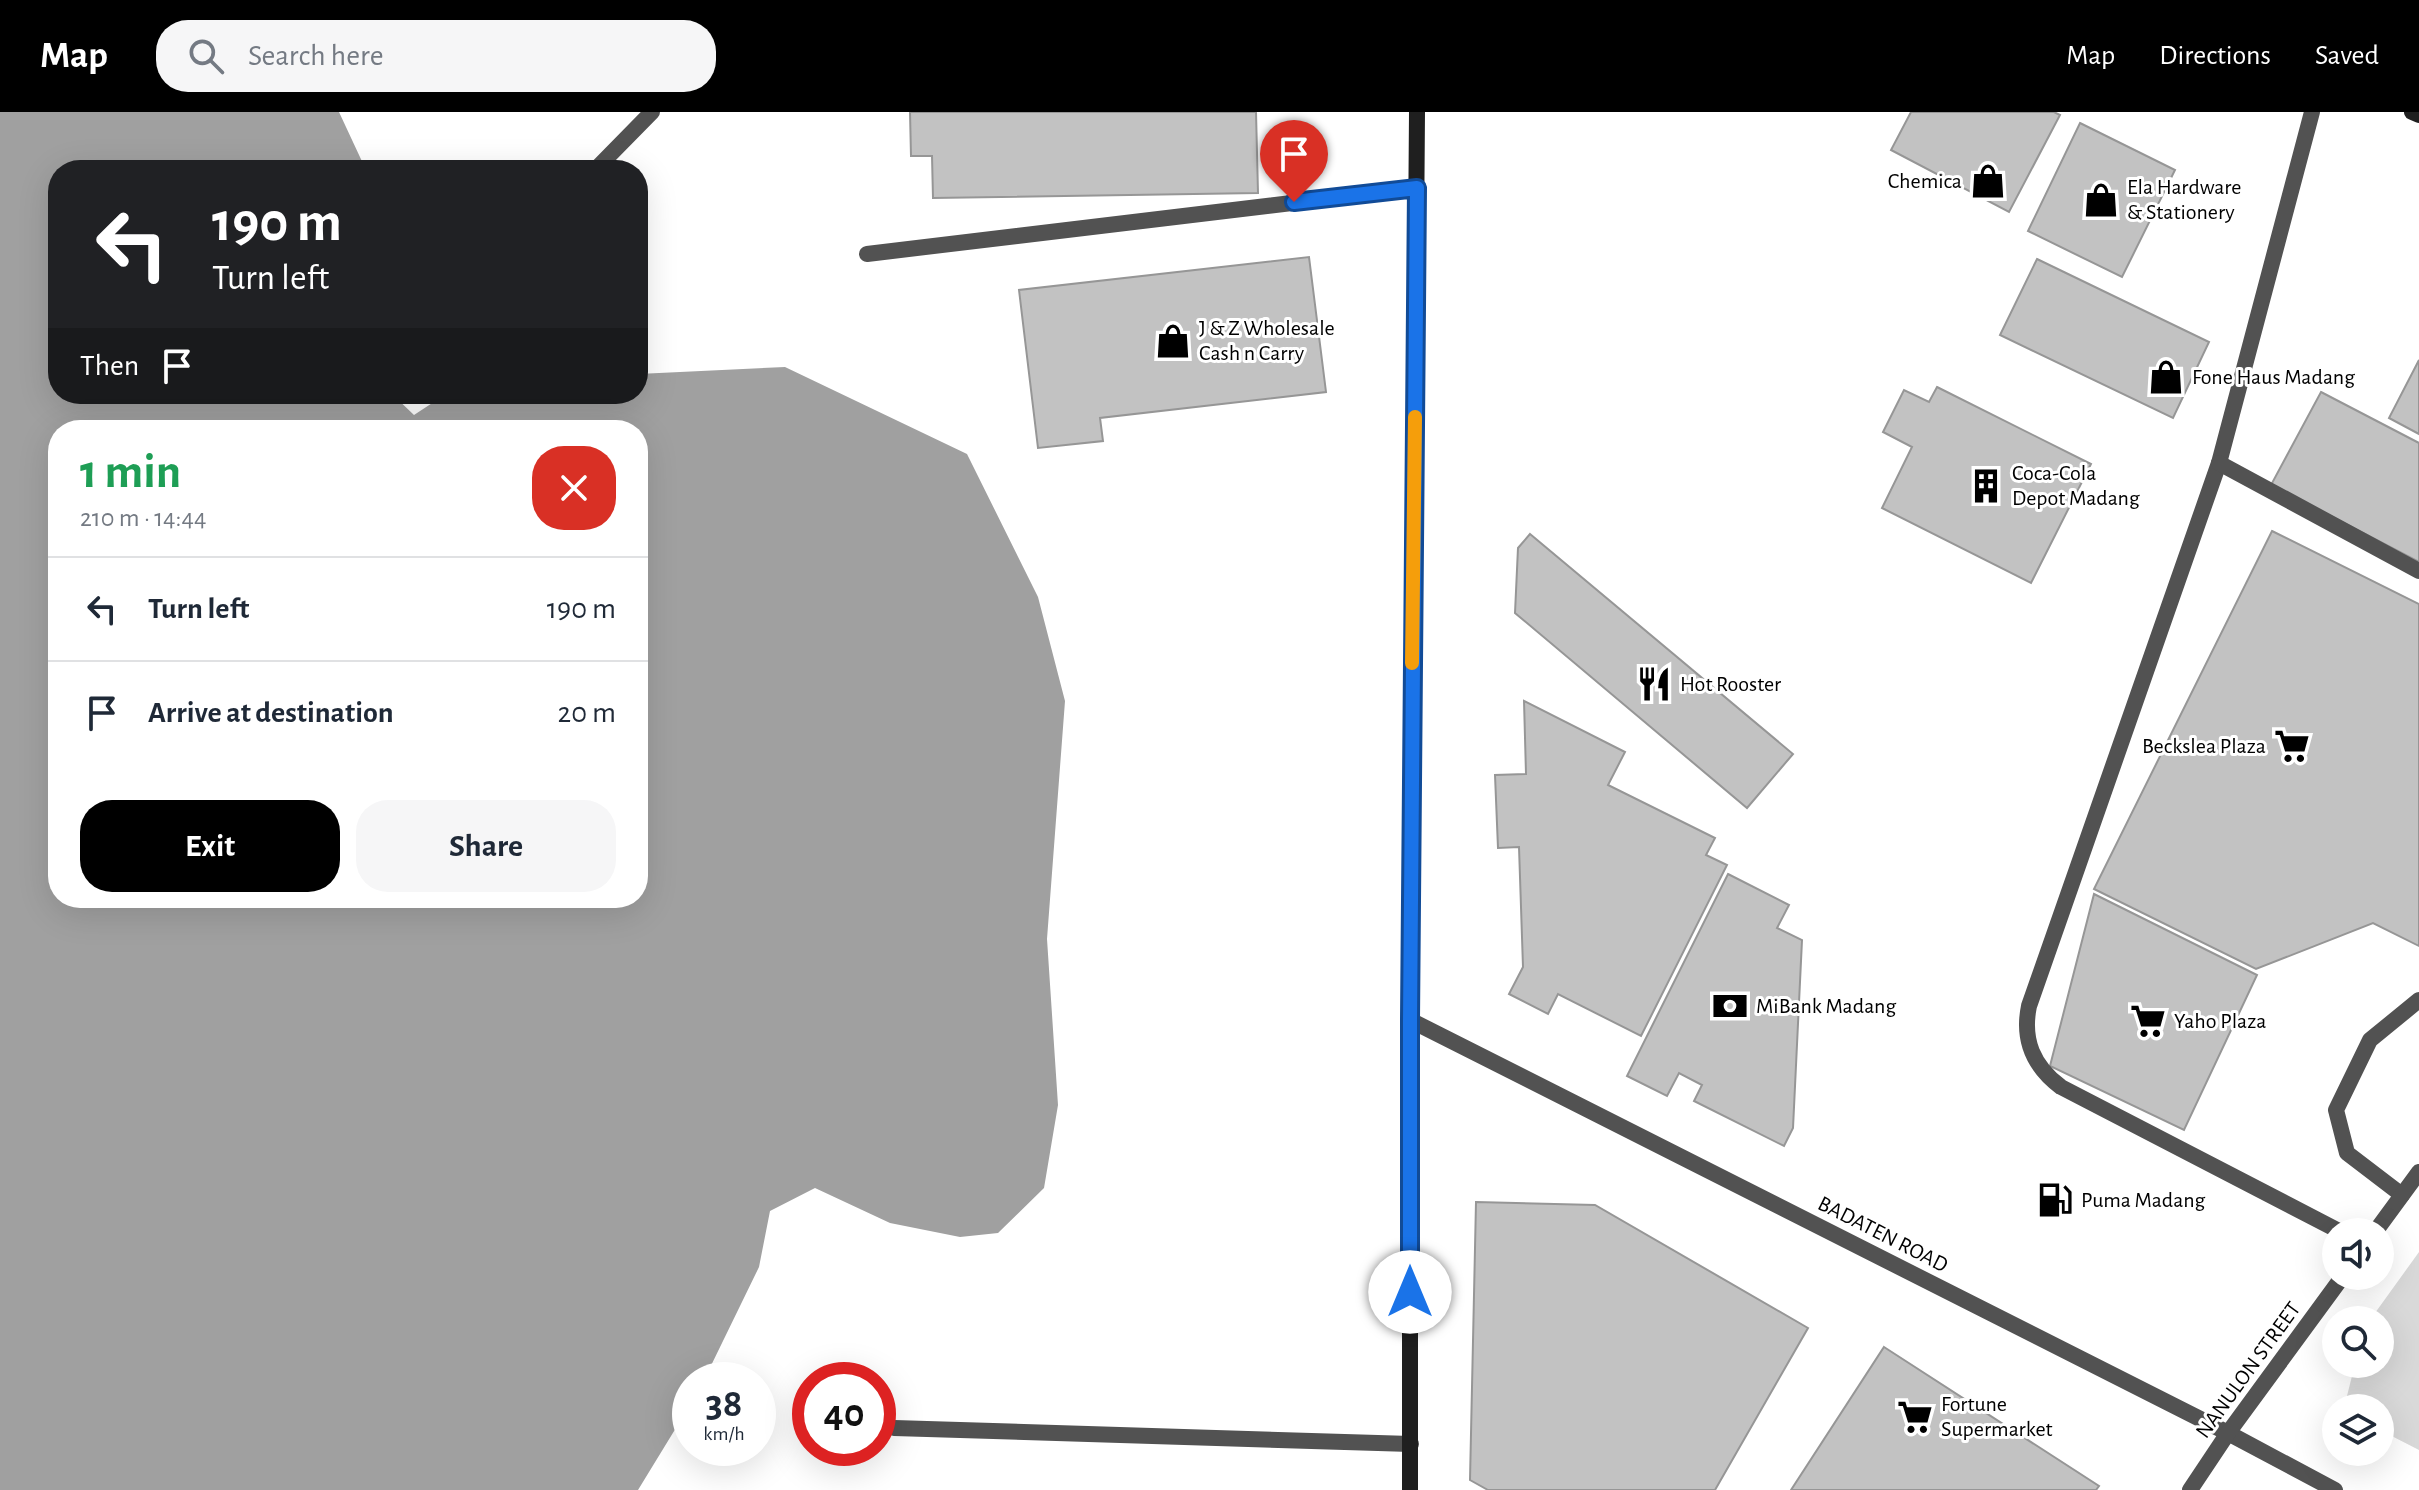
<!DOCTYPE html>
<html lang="en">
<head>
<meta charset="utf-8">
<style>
  body { margin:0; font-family:"Alegreya Sans",sans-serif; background:#f6f6f7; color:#1f2937; height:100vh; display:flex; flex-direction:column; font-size:30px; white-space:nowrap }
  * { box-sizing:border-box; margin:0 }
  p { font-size:26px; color:#747a83 }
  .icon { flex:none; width:44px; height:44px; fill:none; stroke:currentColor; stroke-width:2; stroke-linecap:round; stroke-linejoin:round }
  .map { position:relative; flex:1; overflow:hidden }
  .panel { position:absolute; left:48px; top:308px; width:600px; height:488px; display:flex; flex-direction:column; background:#fff; border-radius:32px; box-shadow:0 8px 32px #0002 }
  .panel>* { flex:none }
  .banner { position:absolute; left:48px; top:48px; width:600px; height:244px; border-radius:32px; box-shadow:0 8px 32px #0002; background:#202124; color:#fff; overflow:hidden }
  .controls { position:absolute; left:2322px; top:1106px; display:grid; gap:16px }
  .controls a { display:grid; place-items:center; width:72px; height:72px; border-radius:50%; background:#fff; box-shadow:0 8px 32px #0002; font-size:40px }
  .speed { position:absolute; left:672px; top:1250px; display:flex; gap:16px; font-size:40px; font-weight:700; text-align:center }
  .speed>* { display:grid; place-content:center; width:104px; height:104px; border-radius:50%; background:#fff; box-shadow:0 8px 32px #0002; line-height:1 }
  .speed small { font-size:20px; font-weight:400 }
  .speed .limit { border:12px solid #d22; background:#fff; color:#111 }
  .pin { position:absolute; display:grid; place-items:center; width:68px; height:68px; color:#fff; margin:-82px -34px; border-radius:50% 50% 50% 0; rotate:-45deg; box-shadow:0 0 8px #0007 }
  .pin .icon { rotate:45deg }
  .me { position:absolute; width:88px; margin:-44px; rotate:0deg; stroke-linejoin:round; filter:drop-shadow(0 0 6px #0008) }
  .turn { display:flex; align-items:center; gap:28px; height:168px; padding:0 32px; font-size:36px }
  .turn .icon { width:104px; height:104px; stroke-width:2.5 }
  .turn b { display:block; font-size:56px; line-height:68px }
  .then { display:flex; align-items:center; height:76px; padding:0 32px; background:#0003; gap:16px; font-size:30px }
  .round { display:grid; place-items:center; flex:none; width:84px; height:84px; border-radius:32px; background:#f6f6f7 }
  .headline { display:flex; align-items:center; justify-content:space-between; height:136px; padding:0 32px }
  h1 { font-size:48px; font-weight:700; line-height:60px; color:#1e9e55 }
  .action { display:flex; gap:16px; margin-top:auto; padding:16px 32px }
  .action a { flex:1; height:92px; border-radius:32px; background:#000; color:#fff; font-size:32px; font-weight:700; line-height:92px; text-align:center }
  .action a+a { background:#f6f6f7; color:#1f2937 }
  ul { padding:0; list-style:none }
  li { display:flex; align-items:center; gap:24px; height:104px; padding:0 32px; border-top:2px solid #e0e1e3 }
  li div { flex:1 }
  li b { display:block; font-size:30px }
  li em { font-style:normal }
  header { display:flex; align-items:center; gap:48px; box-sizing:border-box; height:112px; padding:0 40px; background:#000; color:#fff }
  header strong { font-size:38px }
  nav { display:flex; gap:44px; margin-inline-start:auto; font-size:28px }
  .search { width:560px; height:72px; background:#f6f6f7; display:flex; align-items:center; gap:20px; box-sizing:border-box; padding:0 28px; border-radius:32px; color:#747a83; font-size:30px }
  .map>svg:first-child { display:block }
  .green { fill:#d9d9d9 }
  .water { fill:#a0a0a0; fill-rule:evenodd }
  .building { fill:#c2c2c2; stroke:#969696; stroke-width:2 }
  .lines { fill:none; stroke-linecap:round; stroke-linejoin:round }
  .lane { stroke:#525252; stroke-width:16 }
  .street { stroke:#525252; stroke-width:16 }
  .secondary { stroke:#1f1f1f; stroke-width:16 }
  .route-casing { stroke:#114b97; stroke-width:20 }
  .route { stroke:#1a73e8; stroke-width:14 }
  .slow { stroke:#f59e0b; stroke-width:14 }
  .labels { text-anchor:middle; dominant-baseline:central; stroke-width:6; stroke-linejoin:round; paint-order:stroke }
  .poi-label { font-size:22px; fill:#000; stroke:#fff; text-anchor:start }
  .street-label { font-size:22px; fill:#000; stroke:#fff }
</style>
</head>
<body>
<header>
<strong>Map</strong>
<div class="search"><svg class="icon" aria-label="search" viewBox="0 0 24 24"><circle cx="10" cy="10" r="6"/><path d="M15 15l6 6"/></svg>Search here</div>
<nav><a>Map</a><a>Directions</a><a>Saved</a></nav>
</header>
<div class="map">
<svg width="2419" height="1378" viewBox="0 0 2419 1378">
  <rect width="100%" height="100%" fill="#fff"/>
  <polygon class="green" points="2419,1140 2419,1338 2380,1318 2380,1296 2344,1296 2355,1252 2380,1252 2380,1208 2370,1208"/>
  <path class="water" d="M0 0H339L366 58H58V282H392L414 303 446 282H638V262L785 255 967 342 1038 485 1065 589 1047 827 1058 993 1044 1076 998 1121 960 1125 890 1111 815 1076 770 1099 759 1155 704 1268H690V1293L638 1378H0ZM58 318H638V786H58Z"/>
  <g class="building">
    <polygon points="910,0 1256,0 1258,81 933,86 932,44 911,44"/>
    <polygon points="1911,0 2054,0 2060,3 2009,100 1891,38"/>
    <polygon points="2080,11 2175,58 2122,165 2028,119"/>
    <polygon points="1309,145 1326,280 1100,306 1103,329 1038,336 1019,178"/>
    <polygon points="2037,147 2209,230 2173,306 2000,223"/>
    <polygon points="2419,248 2419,322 2389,306"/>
    <polygon points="1937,275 2091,352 2031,471 1882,396 1912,335 1883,320 1904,278 1929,290"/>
    <polygon points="2321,280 2419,331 2419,450 2271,373"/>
    <polygon points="2272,419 2419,492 2419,834 2373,811 2256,857 2094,777"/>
    <polygon points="1530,422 1793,642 1747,696 1515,501 1518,436"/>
    <polygon points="1524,589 1625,640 1608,673 1715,726 1706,743 1727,753 1641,924 1558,882 1548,902 1509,882 1523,855 1519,735 1498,736 1495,663 1526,662"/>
    <polygon points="1728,762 1789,793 1777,816 1802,828 1793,1016 1784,1034 1694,989 1702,973 1679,961 1667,984 1627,964"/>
    <polygon points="2094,782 2257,863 2184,1018 2050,954"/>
    <polygon points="1476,1090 1595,1093 1808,1216 1715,1378 1488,1378 1470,1368"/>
    <polygon points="1884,1235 2099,1374 2096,1378 1791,1378"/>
  </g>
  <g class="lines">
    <g class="lane">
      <path d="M2312 0 2219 351 2029 894C2022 928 2033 954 2061 975L2341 1120"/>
      <polyline points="595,58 652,0"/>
      <polyline points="867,142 1417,76"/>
      <polyline points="2219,351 2419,459"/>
      <polyline points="2402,1083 2347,1041 2336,998 2370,928 2419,888"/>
      <polyline points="894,1316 1411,1332"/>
    </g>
    <g class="street">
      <polyline points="1410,908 2228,1321 2335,1378"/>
      <polyline points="2375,1120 2419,1060"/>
      <polyline points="2190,1378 2228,1321 2343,1164"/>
    </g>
    <g class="secondary">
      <polyline points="2412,0 2419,3"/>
      <polyline points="1410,1378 1410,908 1417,0"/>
    </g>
  </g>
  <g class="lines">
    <g class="route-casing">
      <polyline id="route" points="1294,90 1417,76 1410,908 1410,1180"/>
    </g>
    <use href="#route" class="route"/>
    <polyline class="slow" points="1412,551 1415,305"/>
  </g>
  <defs>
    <g id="shop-bare" transform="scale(2.76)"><path d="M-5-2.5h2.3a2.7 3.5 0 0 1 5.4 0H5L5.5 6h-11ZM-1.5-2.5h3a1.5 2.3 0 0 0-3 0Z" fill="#000" stroke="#fff" stroke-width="2.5" paint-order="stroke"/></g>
    <g id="building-bare" transform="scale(2.76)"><path d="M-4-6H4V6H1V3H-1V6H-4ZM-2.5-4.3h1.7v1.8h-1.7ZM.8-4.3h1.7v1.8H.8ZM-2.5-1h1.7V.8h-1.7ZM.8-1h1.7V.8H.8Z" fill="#000" stroke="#fff" stroke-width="2.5" paint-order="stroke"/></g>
    <g id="restaurant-bare" transform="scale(2.76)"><path d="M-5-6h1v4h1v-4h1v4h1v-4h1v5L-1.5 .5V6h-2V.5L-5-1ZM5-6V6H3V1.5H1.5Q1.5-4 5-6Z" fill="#000" stroke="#fff" stroke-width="2.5" paint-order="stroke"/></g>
    <g id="supermarket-bare" transform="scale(2.76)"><path d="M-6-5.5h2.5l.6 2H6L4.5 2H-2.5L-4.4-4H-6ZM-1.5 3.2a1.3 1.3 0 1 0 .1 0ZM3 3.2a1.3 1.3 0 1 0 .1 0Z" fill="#000" stroke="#fff" stroke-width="2.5" paint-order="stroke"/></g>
    <g id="bank-bare" transform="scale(2.76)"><path d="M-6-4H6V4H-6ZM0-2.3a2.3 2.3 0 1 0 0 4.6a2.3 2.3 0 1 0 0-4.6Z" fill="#000" stroke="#fff" stroke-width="2.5" paint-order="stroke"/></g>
    <g id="fuel-bare" transform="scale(2.76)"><path d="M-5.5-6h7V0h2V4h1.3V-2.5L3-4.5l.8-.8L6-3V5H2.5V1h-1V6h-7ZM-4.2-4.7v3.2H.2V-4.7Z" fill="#000" stroke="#fff" stroke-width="2.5" paint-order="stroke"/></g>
  </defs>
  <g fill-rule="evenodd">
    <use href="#shop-bare" x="1988" y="69"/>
    <use href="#shop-bare" x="2101" y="88"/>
    <use href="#shop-bare" x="1173" y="229"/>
    <use href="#shop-bare" x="2166" y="265"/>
    <use href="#building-bare" x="1986" y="374"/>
    <use href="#restaurant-bare" x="1654" y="572"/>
    <use href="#supermarket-bare" x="2292" y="634"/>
    <use href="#bank-bare" x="1730" y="894"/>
    <use href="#supermarket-bare" x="2148" y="909"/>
    <use href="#fuel-bare" x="2055" y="1088"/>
    <use href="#supermarket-bare" x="1915" y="1305"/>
  </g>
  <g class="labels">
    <g class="poi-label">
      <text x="1962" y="69" text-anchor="end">Chemica</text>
      <text x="2127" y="75">Ela Hardware<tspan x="2127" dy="25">&amp; Stationery</tspan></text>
      <text x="1199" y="216">J &amp; Z Wholesale<tspan x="1199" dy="25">Cash n Carry</tspan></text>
      <text x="2192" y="265">Fone Haus Madang</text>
      <text x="2012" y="361">Coca-Cola<tspan x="2012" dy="25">Depot Madang</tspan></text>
      <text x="1680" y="572">Hot Rooster</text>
      <text x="2266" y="634" text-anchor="end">Beckslea Plaza</text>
      <text x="1756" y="894">MiBank Madang</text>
      <text x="2174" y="909">Yaho Plaza</text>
      <text x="2081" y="1088">Puma Madang</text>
      <text x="1941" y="1292">Fortune<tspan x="1941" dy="25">Supermarket</tspan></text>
    </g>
    <g class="street-label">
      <text transform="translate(1883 1122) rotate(27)">BADATEN ROAD</text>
      <text transform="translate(2248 1258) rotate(-54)">NANULON STREET</text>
    </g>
  </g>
</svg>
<div class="controls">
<a><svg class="icon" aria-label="sound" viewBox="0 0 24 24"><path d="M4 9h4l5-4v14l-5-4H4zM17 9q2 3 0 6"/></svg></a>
<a><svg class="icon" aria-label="search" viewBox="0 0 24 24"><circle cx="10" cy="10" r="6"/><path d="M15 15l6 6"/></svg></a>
<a><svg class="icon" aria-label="layers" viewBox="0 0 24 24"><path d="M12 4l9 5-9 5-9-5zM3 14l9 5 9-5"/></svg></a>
</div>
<div class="speed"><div>38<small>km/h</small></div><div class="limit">40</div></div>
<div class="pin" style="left:1294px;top:90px;background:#d93025"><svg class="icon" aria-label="arrive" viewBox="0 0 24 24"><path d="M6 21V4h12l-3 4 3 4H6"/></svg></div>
<svg class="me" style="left:1410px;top:1180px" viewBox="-20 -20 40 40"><circle r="19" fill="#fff"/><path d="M0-13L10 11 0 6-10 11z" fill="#1a73e8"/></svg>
<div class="banner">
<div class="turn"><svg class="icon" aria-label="left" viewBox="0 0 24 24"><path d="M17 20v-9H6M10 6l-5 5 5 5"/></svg><div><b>190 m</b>Turn left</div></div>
<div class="then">Then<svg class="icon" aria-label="arrive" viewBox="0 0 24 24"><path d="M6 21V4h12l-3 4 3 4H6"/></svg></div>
</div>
<section class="panel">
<div class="headline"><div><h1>1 min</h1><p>210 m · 14:44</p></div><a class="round" style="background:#d93025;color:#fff"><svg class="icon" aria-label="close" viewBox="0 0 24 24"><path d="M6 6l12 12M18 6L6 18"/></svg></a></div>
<ul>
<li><svg class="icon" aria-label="left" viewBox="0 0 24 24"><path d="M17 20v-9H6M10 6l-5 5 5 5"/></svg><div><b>Turn left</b></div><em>190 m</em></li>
<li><svg class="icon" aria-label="arrive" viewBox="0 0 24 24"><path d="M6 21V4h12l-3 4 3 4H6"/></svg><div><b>Arrive at destination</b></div><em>20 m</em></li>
</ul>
<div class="action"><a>Exit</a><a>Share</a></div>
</section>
</div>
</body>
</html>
